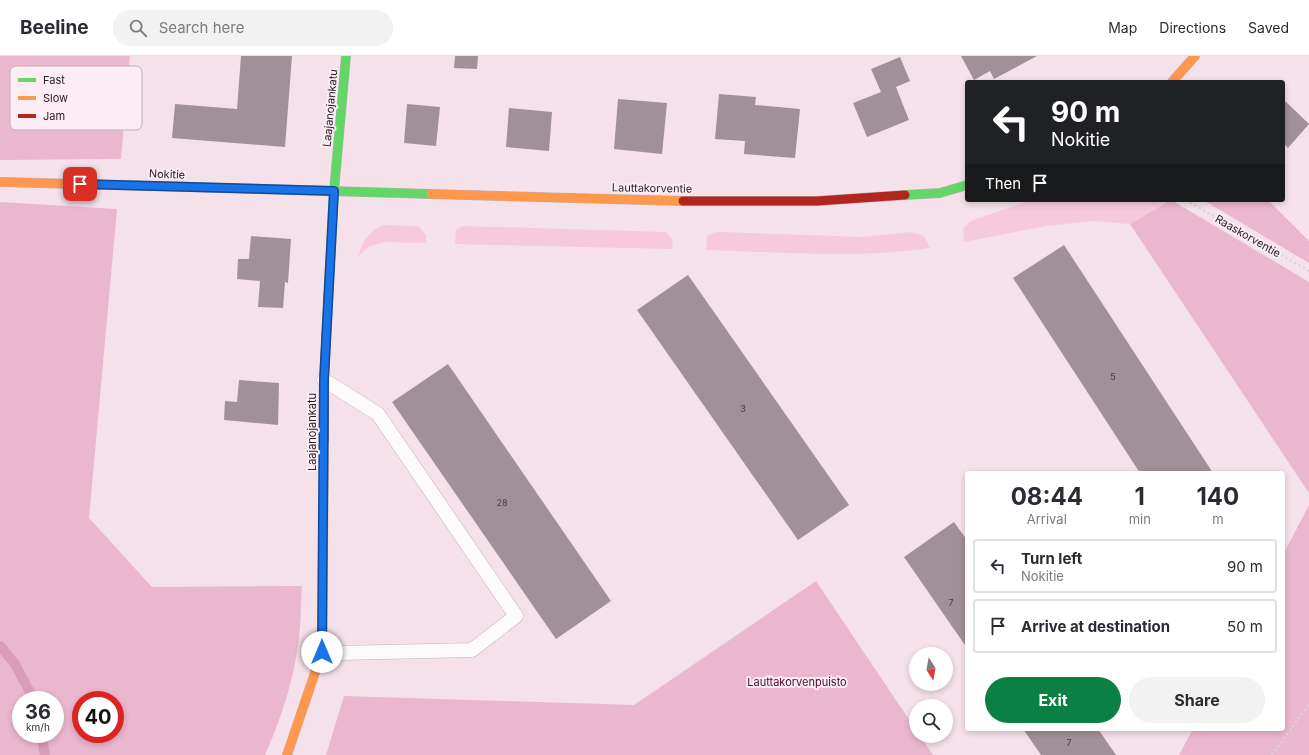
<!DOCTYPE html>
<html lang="en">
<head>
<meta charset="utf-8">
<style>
  body { margin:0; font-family:Inter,sans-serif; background:#f2f2f3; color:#2b2b33; height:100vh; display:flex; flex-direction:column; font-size:15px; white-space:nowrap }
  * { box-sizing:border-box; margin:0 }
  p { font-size:13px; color:#7c7c81 }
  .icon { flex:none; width:22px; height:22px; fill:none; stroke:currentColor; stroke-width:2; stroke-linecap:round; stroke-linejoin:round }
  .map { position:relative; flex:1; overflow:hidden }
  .drawer { position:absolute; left:965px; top:415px; width:320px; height:260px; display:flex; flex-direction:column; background:#fff; border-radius:4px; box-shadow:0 2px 6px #0003 }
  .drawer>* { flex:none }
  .guide { position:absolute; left:965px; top:24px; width:320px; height:122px; border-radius:4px; box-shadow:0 2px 6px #0003; background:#202124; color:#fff; overflow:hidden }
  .needle { width:26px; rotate:169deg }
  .fabs { position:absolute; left:909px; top:591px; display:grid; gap:8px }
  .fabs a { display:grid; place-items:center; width:44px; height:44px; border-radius:50%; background:#fff; box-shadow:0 2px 6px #0003; font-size:20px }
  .speed { position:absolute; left:12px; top:635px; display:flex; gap:8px; font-size:20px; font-weight:700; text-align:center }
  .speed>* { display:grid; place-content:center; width:52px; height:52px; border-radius:50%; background:#fff; box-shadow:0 2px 6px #0003; line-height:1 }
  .speed small { font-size:10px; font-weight:400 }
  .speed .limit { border:6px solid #d22; background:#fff; color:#111 }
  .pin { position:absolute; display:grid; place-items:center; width:34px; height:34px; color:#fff; margin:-17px; border-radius:8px; box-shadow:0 2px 6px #0006 }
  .me { position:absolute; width:44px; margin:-22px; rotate:0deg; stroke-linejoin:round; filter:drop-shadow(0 0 3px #0008) }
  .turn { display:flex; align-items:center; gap:14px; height:84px; padding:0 20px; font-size:18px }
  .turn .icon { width:52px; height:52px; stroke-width:2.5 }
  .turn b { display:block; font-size:28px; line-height:34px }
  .then { display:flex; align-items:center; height:38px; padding:0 20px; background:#0003; gap:8px; font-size:15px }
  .eta { display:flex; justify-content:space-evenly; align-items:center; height:68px; text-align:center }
  .eta b { font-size:24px; font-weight:700; line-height:28px }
  .action { display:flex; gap:8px; margin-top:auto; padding:8px 20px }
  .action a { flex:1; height:46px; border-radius:24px; background:#0b8043; color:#fff; font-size:16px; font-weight:700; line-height:46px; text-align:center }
  .action a+a { background:#f2f2f3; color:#2b2b33 }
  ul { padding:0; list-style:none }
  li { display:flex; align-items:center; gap:12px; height:54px; margin:0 8px 6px; padding:0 12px; border:2px solid #e1e1e2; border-radius:4px }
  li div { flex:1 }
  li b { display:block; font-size:15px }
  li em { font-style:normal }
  header { display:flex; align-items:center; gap:24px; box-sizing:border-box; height:56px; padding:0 20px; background:#fff; border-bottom:1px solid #e1e1e2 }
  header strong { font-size:19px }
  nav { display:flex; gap:22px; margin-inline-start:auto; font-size:14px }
  .search { width:280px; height:36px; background:#f2f2f3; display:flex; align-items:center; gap:10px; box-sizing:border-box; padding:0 14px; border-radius:22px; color:#7c7c81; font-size:15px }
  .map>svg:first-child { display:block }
  .green { fill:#f7c9dd }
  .forest { fill:#ebb7cf; fill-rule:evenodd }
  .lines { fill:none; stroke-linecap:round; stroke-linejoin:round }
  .stream { stroke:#d99db9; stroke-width:10 }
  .building { fill:#a09198 }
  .lane-casing { stroke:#c2b3b9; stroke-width:15 }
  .fast-casing { stroke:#c2b3b9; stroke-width:10 }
  .slow-casing { stroke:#c2b3b9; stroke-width:10 }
  .jam-casing { stroke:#c2b3b9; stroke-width:10 }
  .path { stroke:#dad3d6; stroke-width:2.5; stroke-dasharray:2 3; stroke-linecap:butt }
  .lane { stroke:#fdfafc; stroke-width:14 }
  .fast { stroke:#63d668; stroke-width:9 }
  .slow { stroke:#ff974d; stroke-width:9 }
  .jam { stroke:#b3261e; stroke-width:9 }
  .route-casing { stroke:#114b97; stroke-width:10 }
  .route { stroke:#1a73e8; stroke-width:7 }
  .labels { text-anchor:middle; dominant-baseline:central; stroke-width:4; stroke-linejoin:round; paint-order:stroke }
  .number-label { font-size:9px; fill:#4a3c42 }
  .street-label { font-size:11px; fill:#2d2026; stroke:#fbedf3 }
  .park-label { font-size:11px; fill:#4f0832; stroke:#fbedf3 }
  .key { fill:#fbedf3; stroke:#bdb0b6; stroke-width:1 }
  .key-label { font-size:11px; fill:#2d2026 }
</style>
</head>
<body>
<header>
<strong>Beeline</strong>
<div class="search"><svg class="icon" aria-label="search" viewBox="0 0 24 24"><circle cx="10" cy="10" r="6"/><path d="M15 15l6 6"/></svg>Search here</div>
<nav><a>Map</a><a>Directions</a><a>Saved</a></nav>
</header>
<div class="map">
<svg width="1309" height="699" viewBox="0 0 1309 699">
  <rect width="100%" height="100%" fill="#f4e1e9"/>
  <g class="green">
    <polygon points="1031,144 1171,144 1130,168 1093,165 1046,170 964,186 963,172 971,165"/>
    <path d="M382 169 418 170 426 179V187L385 186 370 190 358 200C364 184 367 178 382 169Z"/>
    <polygon points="462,170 666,176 673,184 672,193 455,188 456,174"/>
    <path d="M717 176 863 181 911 176 924 180 930 192C856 203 781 196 706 194L707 180Z"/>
  </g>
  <g class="forest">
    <polygon points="0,0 130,0 121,103 0,104"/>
    <polygon points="1171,144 1309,226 1309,437 1130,168"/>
    <polygon points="1203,144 1268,144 1309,185 1309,207"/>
    <path d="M0 146 117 153 89 462 152 531 302 530C301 543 301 556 300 570 297 615 283 658 265 699H0ZM21 644H55V678H21ZM81 644H115V678H81Z"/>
    <polygon points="1309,449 1309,699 1179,699 1193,673 1283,673 1283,499"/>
    <polygon points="816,525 916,674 916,680 920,680 933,699 326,699 344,640 634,649"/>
  </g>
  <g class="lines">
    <g class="stream">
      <polyline points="0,590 15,608 34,644"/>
      <polyline points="41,678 45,699"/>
    </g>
  </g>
  <g class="building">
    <polygon points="241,0 292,0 285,91 172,82 175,48 237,53"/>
    <polygon points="455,0 478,0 477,13 454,12"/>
    <polygon points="961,0 1037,0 994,23 990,15 974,24"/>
    <polygon points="900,1 910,25 896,31 909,64 867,81 853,47 881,36 871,13"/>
    <polygon points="719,38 756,41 755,49 800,53 795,102 744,98 745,85 715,83"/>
    <polygon points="618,43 667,47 662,98 614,93"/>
    <polygon points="1283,43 1309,68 1288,92 1283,87"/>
    <polygon points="407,48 440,51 436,90 404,87"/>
    <polygon points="509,52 552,56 549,95 506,91"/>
    <polygon points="251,180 291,183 288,227 285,226 283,252 258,251 260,225 237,223 238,203 249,203"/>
    <polygon points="1064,189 1213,417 1140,417 1013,222"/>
    <polygon points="688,219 849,449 798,484 637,254"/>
    <polygon points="448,308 611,545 556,583 392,346"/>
    <polygon points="239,324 279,327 278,369 224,364 225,345 237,346"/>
    <polygon points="954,466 967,484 967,592 904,501"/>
    <polygon points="1023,673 1098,673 1116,699 1041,699"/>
  </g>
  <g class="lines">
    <g class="lane-casing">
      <polyline id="lane" points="322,596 340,597 472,594 516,560 378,358 324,324"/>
    </g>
    <g class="fast-casing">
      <g id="fast">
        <polyline points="156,130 431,138"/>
        <polyline points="905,139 940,137 967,129"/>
        <polyline points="329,226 334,135 346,0"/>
      </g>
    </g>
    <g class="slow-casing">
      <g id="slow">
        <polyline points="1172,26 1195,0"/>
        <polyline points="0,126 156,130"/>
        <polyline points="431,138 683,145"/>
        <polyline points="287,699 322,596 324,385"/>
      </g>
    </g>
    <g class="jam-casing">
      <g id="jam">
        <polyline points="683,145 817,145 905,139"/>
        <polyline points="324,385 324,324 329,226"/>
      </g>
    </g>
    <g class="path">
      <polyline points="1186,144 1309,215"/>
      <polyline points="1272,699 1309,648"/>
    </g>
    <use href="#lane" class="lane"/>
    <use href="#fast" class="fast"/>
    <use href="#slow" class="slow"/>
    <use href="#jam" class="jam"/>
  </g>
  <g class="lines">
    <g class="route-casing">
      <polyline id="route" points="80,128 334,135 324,324 322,596"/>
    </g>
    <use href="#route" class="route"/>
  </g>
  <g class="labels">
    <g class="number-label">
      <text x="1113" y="320">5</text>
      <text x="743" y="352">3</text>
      <text x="502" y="446">28</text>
      <text x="951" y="546">7</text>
      <text x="1069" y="686">7</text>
    </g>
    <g class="street-label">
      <text transform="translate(330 52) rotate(-85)">Laajanojankatu</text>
      <text transform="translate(167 118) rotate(2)">Nokitie</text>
      <text transform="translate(652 132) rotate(1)">Lauttakorventie</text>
      <text transform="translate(1248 180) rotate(30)">Raaskorventie</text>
      <text transform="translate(312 376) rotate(-90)">Laajanojankatu</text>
    </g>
    <g class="park-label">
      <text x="797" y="626">Lauttakorvenpuisto</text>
    </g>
  </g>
  <rect x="10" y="10" width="132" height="64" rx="6" class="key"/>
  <rect x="18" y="22" width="18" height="4" fill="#63d668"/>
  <rect x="18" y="40" width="18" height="4" fill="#ff974d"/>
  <rect x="18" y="58" width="18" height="4" fill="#b3261e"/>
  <g class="key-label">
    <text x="43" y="28">Fast</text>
    <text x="43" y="46">Slow</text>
    <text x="43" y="64">Jam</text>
  </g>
</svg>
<div class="fabs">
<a><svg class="needle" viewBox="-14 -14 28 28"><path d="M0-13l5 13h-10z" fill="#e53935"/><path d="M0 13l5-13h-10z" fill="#7c7c81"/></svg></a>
<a><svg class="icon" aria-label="search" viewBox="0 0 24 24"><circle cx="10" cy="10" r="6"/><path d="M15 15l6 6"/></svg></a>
</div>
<div class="speed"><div>36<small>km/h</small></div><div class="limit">40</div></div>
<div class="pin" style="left:80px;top:128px;background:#d93025"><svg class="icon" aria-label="arrive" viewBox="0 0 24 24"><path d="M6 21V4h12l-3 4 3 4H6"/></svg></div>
<svg class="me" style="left:322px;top:596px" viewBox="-20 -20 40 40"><circle r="19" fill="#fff"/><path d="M0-13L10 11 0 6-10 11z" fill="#1a73e8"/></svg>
<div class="guide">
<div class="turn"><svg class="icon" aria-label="left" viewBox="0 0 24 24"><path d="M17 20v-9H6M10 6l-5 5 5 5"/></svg><div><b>90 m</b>Nokitie</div></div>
<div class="then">Then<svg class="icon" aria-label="arrive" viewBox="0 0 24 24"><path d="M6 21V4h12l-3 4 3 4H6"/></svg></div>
</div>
<section class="drawer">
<div class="eta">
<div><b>08:44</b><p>Arrival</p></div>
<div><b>1</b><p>min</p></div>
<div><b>140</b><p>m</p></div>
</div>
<ul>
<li><svg class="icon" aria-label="left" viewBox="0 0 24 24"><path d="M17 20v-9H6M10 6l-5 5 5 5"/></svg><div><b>Turn left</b><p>Nokitie</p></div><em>90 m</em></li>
<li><svg class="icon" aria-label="arrive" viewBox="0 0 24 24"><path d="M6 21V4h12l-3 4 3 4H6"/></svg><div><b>Arrive at destination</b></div><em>50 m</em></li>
</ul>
<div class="action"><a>Exit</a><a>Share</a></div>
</section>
</div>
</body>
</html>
